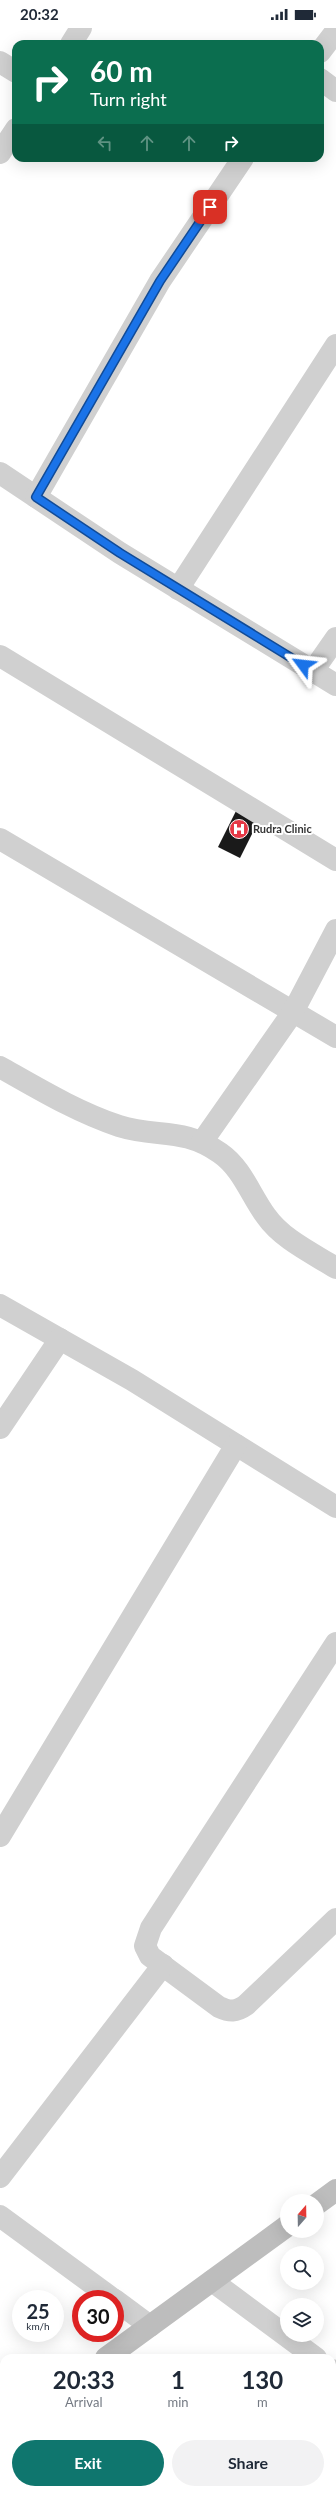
<!DOCTYPE html>
<html lang="en">
<head>
<meta charset="utf-8">
<style>
  :root { --surface:#fff; --page:#f2f2f3; --text:#1f2937; --muted:#747a83; --accent:#0f766e }
  body { margin:0; font-family:Lato,sans-serif; background:var(--page); color:var(--text); height:100vh; display:flex; flex-direction:column; font-size:15px; white-space:nowrap }
  * { box-sizing:border-box; margin:0 }
  p { font-size:13px; color:var(--muted) }
  .icon { flex:none; width:22px; height:22px; fill:none; stroke:currentColor; stroke-width:2; stroke-linecap:round; stroke-linejoin:round }
  .map { position:relative; flex:1; overflow:hidden }
  .drawer { position:absolute; left:0px; top:2326px; width:336px; height:140px; display:flex; flex-direction:column; background:var(--surface); border-radius:12px 12px 0 0; box-shadow:0 4px 16px #0002 }
  .drawer>* { flex:none }
  .guide { position:absolute; left:12px; top:12px; width:312px; height:122px; border-radius:12px; box-shadow:0 4px 16px #0002; background:#0b6e4f; color:#fff; overflow:hidden }
  .needle { width:26px; rotate:20deg }
  .fabs { position:absolute; left:280px; top:2166px; display:grid; gap:8px }
  .fabs a { display:grid; place-items:center; width:44px; height:44px; border-radius:50%; background:var(--surface); box-shadow:0 4px 16px #0002; font-size:20px }
  .speed { position:absolute; left:12px; top:2262px; display:flex; gap:8px; font-size:20px; font-weight:700; text-align:center }
  .speed>* { display:grid; place-content:center; width:52px; height:52px; border-radius:50%; background:var(--surface); box-shadow:0 4px 16px #0002; line-height:1 }
  .speed small { font-size:10px; font-weight:400 }
  .speed .limit { border:6px solid #d22; background:#fff; color:#111 }
  .pin { position:absolute; display:grid; place-items:center; width:34px; height:34px; color:#fff; margin:-17px; border-radius:8px; box-shadow:0 2px 6px #0006 }
  .me { position:absolute; width:44px; margin:-22px; rotate:300deg; stroke-linejoin:round; filter:drop-shadow(0 0 3px #0008) }
  .turn { display:flex; align-items:center; gap:14px; height:84px; padding:0 12px; font-size:18px }
  .turn .icon { width:52px; height:52px; stroke-width:2.5 }
  .turn b { display:block; font-size:28px; line-height:34px }
  .lanes { display:flex; align-items:center; height:38px; padding:0 12px; background:#0003; justify-content:center; gap:20px; direction:ltr }
  .lanes .off { opacity:.35 }
  .eta { display:flex; justify-content:space-evenly; align-items:center; height:68px; text-align:center }
  .eta b { font-size:24px; font-weight:700; line-height:28px }
  .primary-button { display:flex; gap:8px; margin-top:auto; padding:8px 12px }
  .primary-button a { flex:1; height:46px; border-radius:24px; background:var(--accent); color:#fff; font-size:16px; font-weight:700; line-height:46px; text-align:center }
  .primary-button a+a { background:var(--page); color:var(--text) }
  .status { display:flex; justify-content:space-between; align-items:center; height:28px; padding:0 20px; background:var(--surface); direction:ltr }
  .status svg { height:11px; fill:currentColor }
  .map>svg:first-child { display:block }
  .building { fill:#1a1a1a }
  .lines { fill:none; stroke-linecap:round; stroke-linejoin:round }
  .street { stroke:#d0d0d0; stroke-width:22 }
  .secondary { stroke:#bdbdbd; stroke-width:22 }
  .route-casing { stroke:#114b97; stroke-width:10 }
  .route { stroke:#1a73e8; stroke-width:7 }
  .labels { text-anchor:middle; stroke-width:4; stroke-linejoin:round; paint-order:stroke }
  .poi-label { font-size:11px; font-weight:bold; fill:#333; stroke:#fff; text-anchor:start }
</style>
</head>
<body>
<div class="status"><b>20:32</b><svg viewBox="0 0 49 12"><path d="M0 12V9h3v3zM5 12V6h3v6zM10 12V3h3v9zM15 12V0h3v12zM26 1h20v11H26zM47 4h2v5h-2z"/></svg></div>
<div class="map">
<svg width="336" height="2466" viewBox="0 0 336 2466">
  <rect width="100%" height="100%" fill="#fff"/>
  <path class="building" d="M237,781L259,792L240,830L218,819Z"/>
  <g class="lines">
    <g class="street">
      <path d="M71,16L81,0"/>
      <path d="M320,24L336,3"/>
      <path d="M0,34L16,44"/>
      <path d="M320,51L336,63"/>
      <path d="M0,125L16,101"/>
      <path d="M0,445L120,525L336,657"/>
      <path d="M36,469L160,253L243,130"/>
      <path d="M178,561L336,317"/>
      <path d="M0,628L336,832"/>
      <path d="M313,643L336,610"/>
      <path d="M0,811L336,1009"/>
      <path d="M0,1039C39,1061 77,1084 119,1098C157,1110 183,1099 220,1125C242,1140 251,1168 266,1188C282,1211 312,1225 336,1240"/>
      <path d="M202,1114L293,984L336,902"/>
      <path d="M0,1277L132,1352L336,1479"/>
      <path d="M0,1400L60,1311"/>
      <path d="M336,1615L151,1900L145,1918L150,1928L219,1979C230,1984 236,1984 246,1977L336,1891"/>
      <path d="M0,1808L236,1417"/>
      <path d="M0,2149L163,1937"/>
      <path d="M0,2188L113,2271"/>
      <path d="M212,2253L316,2330"/>
      <path d="M115,2272L150,2298"/>
      <path d="M332,2342L336,2345"/>
    </g>
    <g class="secondary">
      <path d="M317,2176L336,2162"/>
      <path d="M106,2330L287,2198"/>
      <path d="M0,2393L4,2391"/>
    </g>
  </g>
  <g class="lines">
    <defs>
      <path id="route" d="M210,179L160,253L36,469L120,525L303,637"/>
    </defs>
    <use href="#route" class="route-casing"/>
    <use href="#route" class="route"/>
  </g>
  <defs>
    <symbol id="hospital-disc" viewBox="-11 -11 22 22"><circle r="9.5" fill="#e63946" stroke="#fff"/><path d="M-5-5h3v3.5h4V-5h3V5h-3V1.5h-4V5h-3Z" fill="#fff"/></symbol>
  </defs>
  <g fill-rule="evenodd">
    <use href="#hospital-disc" x="228" y="790" width="22" height="22"/>
  </g>
  <g class="labels">
    <g class="poi-label">
      <text x="253" y="805">Rudra Clinic</text>
    </g>
  </g>
</svg>
<div class="fabs">
<a><svg class="needle" viewBox="-14 -14 28 28"><path d="M0-13l5 13h-10z" fill="#e53935"/><path d="M0 13l5-13h-10z" fill="#747a83"/></svg></a>
<a><svg class="icon" aria-label="search" viewBox="0 0 24 24"><circle cx="10" cy="10" r="6"/><path d="M15 15l6 6"/></svg></a>
<a><svg class="icon" aria-label="layers" viewBox="0 0 24 24"><path d="M12 4l9 5-9 5-9-5zM3 14l9 5 9-5"/></svg></a>
</div>
<div class="speed"><div>25<small>km/h</small></div><div class="limit">30</div></div>
<div class="pin" style="left:210px;top:179px;background:#d93025"><svg class="icon" aria-label="arrive" viewBox="0 0 24 24"><path d="M6 21V4h12l-3 4 3 4H6"/></svg></div>
<svg class="me" style="left:303px;top:637px" viewBox="-20 -20 40 40"><path d="M0-17L14 15 0 8-14 15z" fill="#1a73e8" stroke="#fff" stroke-width="4"/></svg>
<div class="guide">
<div class="turn"><svg class="icon" aria-label="right" viewBox="0 0 24 24"><path d="M7 20v-9h11M14 6l5 5-5 5"/></svg><div><b>60 m</b>Turn right</div></div>
<div class="lanes"><svg class="icon off" aria-label="left" viewBox="0 0 24 24"><path d="M17 20v-9H6M10 6l-5 5 5 5"/></svg><svg class="icon off" aria-label="ahead" viewBox="0 0 24 24"><path d="M12 20V5M6 11l6-6 6 6"/></svg><svg class="icon off" aria-label="ahead" viewBox="0 0 24 24"><path d="M12 20V5M6 11l6-6 6 6"/></svg><svg class="icon" aria-label="right" viewBox="0 0 24 24"><path d="M7 20v-9h11M14 6l5 5-5 5"/></svg></div>
</div>
<section class="drawer">
<div class="eta">
<div><b>20:33</b><p>Arrival</p></div>
<div><b>1</b><p>min</p></div>
<div><b>130</b><p>m</p></div>
</div>
<div class="primary-button"><a>Exit</a><a>Share</a></div>
</section>
</div>
</body>
</html>
